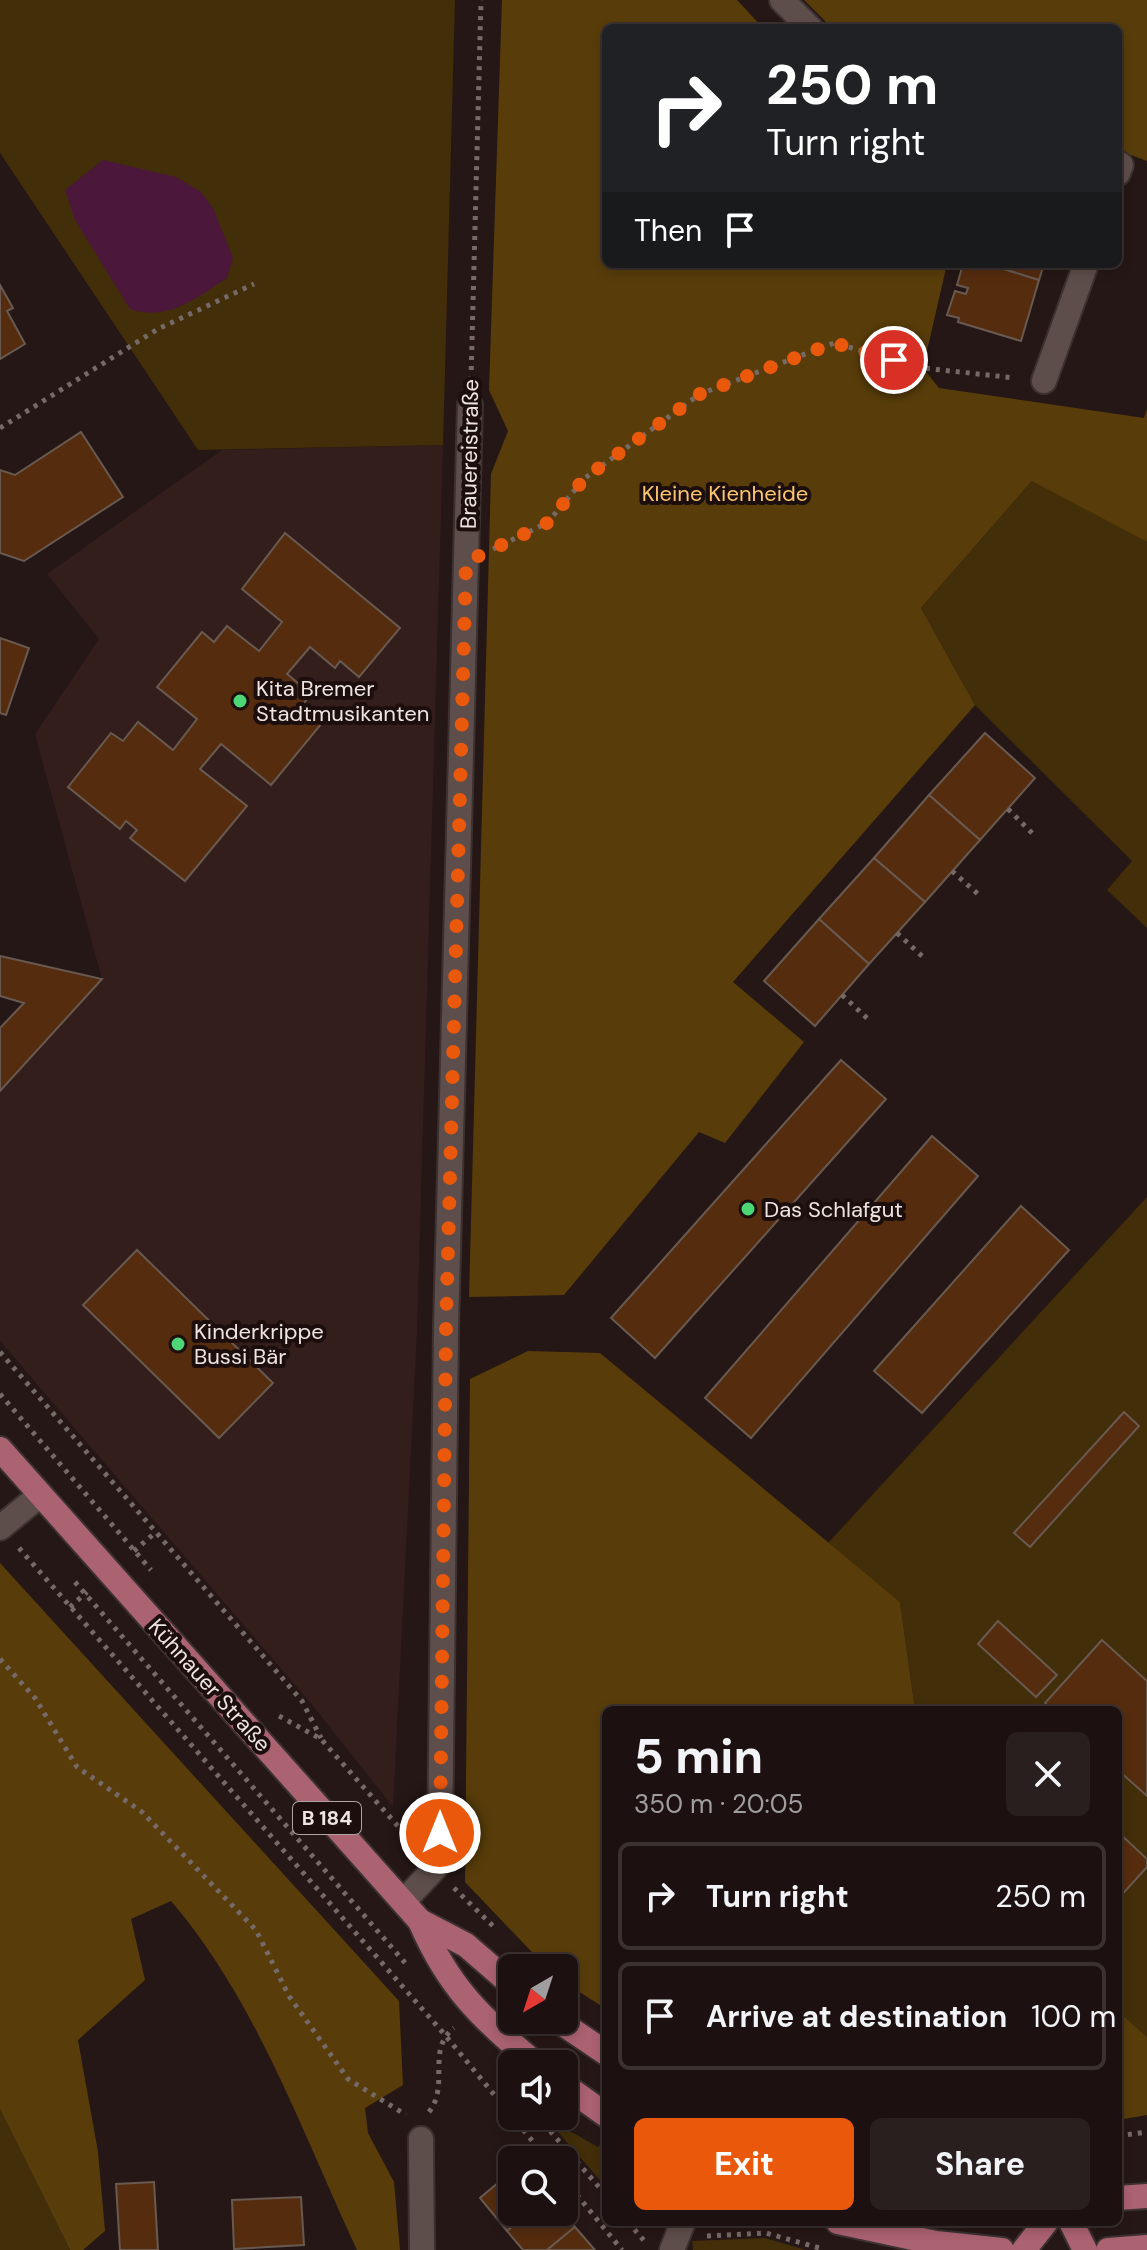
<!DOCTYPE html>
<html lang="en">
<head>
<meta charset="utf-8">
<style>
  :root { --surface:#1c1110; --page:#291f1e; --text:#f1f3f6; --muted:#a09d9f; --line:#3a3130; --accent:#ea580c }
  body { margin:0; font-family:"DM Sans",sans-serif; background:var(--page); color:var(--text); height:100vh; display:flex; flex-direction:column; font-size:30px; white-space:nowrap }
  * { box-sizing:border-box; margin:0 }
  p { font-size:26px; color:var(--muted) }
  .icon { flex:none; width:44px; height:44px; fill:none; stroke:currentColor; stroke-width:2; stroke-linecap:round; stroke-linejoin:round }
  .map { position:relative; flex:1; overflow:hidden }
  .drawer { position:absolute; left:602px; top:1706px; width:520px; height:520px; display:flex; flex-direction:column; background:var(--surface); border-radius:12px; box-shadow:0 4px 12px #0003,0 0 0 2px var(--line) }
  .drawer>* { flex:none }
  .top-card { position:absolute; left:602px; top:24px; width:520px; height:244px; border-radius:12px; box-shadow:0 4px 12px #0003,0 0 0 2px var(--line); background:#202124; color:#fff; overflow:hidden }
  .needle { width:52px; rotate:219deg }
  .fabs { position:absolute; left:498px; top:1954px; display:grid; gap:16px }
  .fabs a { display:grid; place-items:center; width:80px; height:80px; border-radius:12px; background:var(--surface); box-shadow:0 4px 12px #0003,0 0 0 2px var(--line); font-size:40px }
  .pin { position:absolute; display:grid; place-items:center; width:68px; height:68px; color:#fff; margin:-34px; border:4px solid #fff; border-radius:50%; box-shadow:0 2px 8px #0007 }
  .me { position:absolute; width:88px; margin:-44px; rotate:0deg; stroke-linejoin:round; filter:drop-shadow(0 0 6px #0008) }
  .turn { display:flex; align-items:center; gap:28px; height:168px; padding:0 32px; font-size:36px }
  .turn .icon { width:104px; height:104px; stroke-width:2.5 }
  .turn b { display:block; font-size:56px; line-height:68px }
  .then { display:flex; align-items:center; height:76px; padding:0 32px; background:#0003; gap:16px; font-size:30px }
  .round { display:grid; place-items:center; flex:none; width:84px; height:84px; border-radius:12px; background:var(--page) }
  .overview { display:flex; align-items:center; justify-content:space-between; height:136px; padding:0 32px }
  h1 { font-size:48px; font-weight:700; line-height:60px }
  .button { display:flex; gap:16px; margin-top:auto; padding:16px 32px }
  .button a { flex:1; height:92px; border-radius:12px; background:var(--accent); color:#fff; font-size:32px; font-weight:700; line-height:92px; text-align:center }
  .button a+a { background:var(--page); color:var(--text) }
  ul { padding:0; list-style:none }
  li { display:flex; align-items:center; gap:24px; height:108px; margin:0 16px 12px; padding:0 16px; border:4px solid var(--line); border-radius:12px }
  li div { flex:1 }
  li b { display:block; font-size:30px }
  li em { font-style:normal }
  .map>svg:first-child { display:block }
  .built { fill:#331e1b }
  .green { fill:#422e08 }
  .forest { fill:#583d0a }
  .water { fill:#4b173b }
  .building { fill:#552c0e; stroke:#685a51; stroke-width:2 }
  .lines { fill:none; stroke-linecap:round; stroke-linejoin:round }
  .minor-casing { stroke:#3a3130; stroke-width:28 }
  .major-casing { stroke:#3a3130; stroke-width:28 }
  .path { stroke:#766a68; stroke-width:5; stroke-dasharray:4 6; stroke-linecap:butt }
  .minor { stroke:#5e4e4b; stroke-width:24 }
  .major { stroke:#ab6271; stroke-width:24 }
  .route { stroke:#ea580c; stroke-width:14; stroke-dasharray:0 25.2 }
  .poi-dot { fill:#4dd676; stroke:#1b0e0c; stroke-width:3 }
  .labels { text-anchor:middle; stroke-width:8; stroke-linejoin:round; paint-order:stroke }
  .shield { fill:#1b0e0c; stroke:#afa4a2; stroke-width:2 }
  .shield-label { font-size:20px; font-weight:bold; fill:#eee4e2 }
  .street-label { font-size:22px; fill:#eee4e2; stroke:#1b0e0c }
  .park-label { font-size:22px; fill:#fdc66f; stroke:#1b0e0c }
  .poi-label { font-size:22px; fill:#eee4e2; stroke:#1b0e0c; text-anchor:start }
</style>
</head>
<body>
<div class="map">
<svg width="1147" height="2250" viewBox="0 0 1147 2250">
  <rect width="100%" height="100%" fill="#251715"/>
  <path class="built" d="M443,445L417,1331L393,1807L314,1707L0,1341V1089L102,979L35,734L99,639L47,574L222,450Z"/>
  <g class="green">
    <path d="M0,0H455L443,445L198,450L0,153Z"/>
    <path d="M1033,480L1147,542V928L1107,890L1132,861L975,705L921,608Z"/>
    <path d="M1147,1197V2037L1118,2011V1710H915L900,1602L828,1543Z"/>
    <path d="M0,2109L65,2240L70,2250H0Z"/>
    <path d="M545,2117L598,2147L606,2136V2187Z"/>
    <path d="M765,2238L806,2250H693L692,2241Z"/>
  </g>
  <g class="forest">
    <path d="M502,0H737L763,28H606V264H947L923,368L939,388L1144,418L1147,409V542L1032,481L921,608L975,705L733,982L804,1042L725,1143L699,1132L564,1295L469,1297L491,474L508,431L489,390Z"/>
    <path d="M804,0H1147V161L1118,150V28H832Z"/>
    <path d="M528,1351L600,1353L900,1602L915,1710H606V2009L564,1982V1968H547L465,1882L470,1379Z"/>
    <path d="M0,1563L399,2001L403,2085L365,2108L368,2133L394,2182L400,2250H357C302,2132 256,2000 171,1901L131,1919L145,1980L78,2040L98,2152L105,2231L83,2250H70L0,2109Z"/>
    <path d="M1118,2011L1147,2037V2115L1118,2120Z"/>
  </g>
  <path class="water" d="M103,160L176,177L201,192L213,208L233,258L227,278C196,298 168,322 130,309L75,220L65,190Z"/>
  <g class="building">
    <path d="M963,264H988L1039,280L1021,341L958,322L959,318L947,315L955,291L966,294L968,288L957,285Z"/>
    <path d="M988,264H1044L1039,280Z"/>
    <path d="M0,285L13,308L7,311L25,344L0,359Z"/>
    <path d="M81,432L123,497L24,561L0,553V470L15,475Z"/>
    <path d="M285,533L400,628L359,677L340,661L335,668L310,647L287,674L311,694L301,707L322,723L271,785L221,744L200,769L247,806L185,881L130,838L137,830L126,821L120,829L68,787L111,733L123,741L138,722L173,750L197,719L157,687L202,632L214,642L227,626L259,651L282,622L242,589Z"/>
    <path d="M0,638L29,648L6,715L0,713Z"/>
    <path d="M985,733L1035,778L980,840L929,795Z"/>
    <path d="M929,795L980,840L925,902L874,858Z"/>
    <path d="M874,858L925,902L869,964L819,919Z"/>
    <path d="M819,919L869,964L815,1026L764,981Z"/>
    <path d="M0,956L102,979L0,1091V1028L24,1003L0,996Z"/>
    <path d="M841,1060L886,1099L655,1358L611,1318Z"/>
    <path d="M932,1136L978,1176L751,1438L705,1398Z"/>
    <path d="M1021,1206L1069,1250L922,1413L874,1371Z"/>
    <path d="M137,1250L273,1383L219,1438L83,1305Z"/>
    <path d="M1124,1412L1139,1426L1030,1547L1014,1533Z"/>
    <path d="M998,1621L1057,1675L1036,1697L978,1644Z"/>
    <path d="M1102,1640L1147,1681V1796L1118,1770V1710H1052L1045,1703Z"/>
    <path d="M1118,1832L1147,1859V1867L1118,1899Z"/>
    <path d="M512,2171V2212H530L507,2231L480,2198Z"/>
    <path d="M154,2182L158,2250H120L116,2184Z"/>
    <path d="M301,2197L304,2245L234,2249L232,2200Z"/>
    <path d="M530,2212H563L575,2227L547,2250H523L507,2231Z"/>
    <path d="M575,2227L595,2250H547Z"/>
  </g>
  <g class="lines">
    <defs>
      <g id="minor">
        <path d="M782,0L810,28"/>
        <path d="M1118,163L1121,165L1118,173"/>
        <path d="M1044,381L1086,264"/>
        <path d="M0,1528L40,1495"/>
        <path d="M403,1902L435,1868L440,1841L446,1328L470,405"/>
        <path d="M421,2139L422,2250"/>
        <path d="M672,2250L683,2222"/>
      </g>
      <g id="major">
        <path d="M0,1449L420,1921L466,1945L512,1985"/>
        <path d="M420,1921C448,1987 482,2019 536,2064"/>
        <path d="M557,2020L606,2053"/>
        <path d="M564,2085L606,2115"/>
        <path d="M1118,2198L1147,2196"/>
        <path d="M838,2222L936,2243L1002,2250"/>
        <path d="M1071,2222L1085,2250"/>
        <path d="M1024,2250L1046,2222"/>
        <path d="M1108,2250L1147,2247"/>
      </g>
    </defs>
    <use href="#minor" class="minor-casing"/>
    <use href="#major" class="major-casing"/>
    <g class="path">
      <path d="M471,380L481,0"/>
      <path d="M0,428L158,329L254,284"/>
      <path d="M493,549L547,523L585,478L700,394L834,343L923,368L1015,378"/>
      <path d="M1008,809L1033,834"/>
      <path d="M952,871L979,895"/>
      <path d="M897,933L923,957"/>
      <path d="M842,995L868,1019"/>
      <path d="M0,1352L302,1701L321,1738"/>
      <path d="M0,1394L151,1570"/>
      <path d="M19,1548L445,2035L548,2160"/>
      <path d="M134,1551L156,1532"/>
      <path d="M75,1582L407,1965"/>
      <path d="M70,1607L87,1592"/>
      <path d="M0,1659L35,1698L77,1767L142,1812L256,1930L289,1996L348,2079L406,2115"/>
      <path d="M279,1716L321,1739L412,1842"/>
      <path d="M454,1888L493,1926"/>
      <path d="M429,2112C450,2085 426,2049 454,2028"/>
      <path d="M537,2116L606,2195"/>
      <path d="M1118,2136L1147,2132"/>
      <path d="M564,2179L622,2250"/>
      <path d="M628,2222L646,2243"/>
      <path d="M707,2236L766,2233L823,2249"/>
    </g>
    <use href="#minor" class="minor"/>
    <use href="#major" class="major"/>
  </g>
  <g class="lines">
    <path class="route" d="M440,1833L446,1328L466,562L547,523L585,478L700,394L834,343L894,360"/>
  </g>
  <g class="poi-dot">
    <circle cx="240" cy="701" r="8"/>
    <circle cx="748" cy="1209" r="8"/>
    <circle cx="178" cy="1344" r="8"/>
  </g>
  <g class="labels">
    <rect class="shield" x="293" y="1802" width="68" height="32" rx="6"/>
    <g class="shield-label">
      <text x="327" y="1825">B 184</text>
    </g>
    <g class="street-label">
      <text transform="translate(469 454) rotate(-89)" y="8">Brauereistraße</text>
      <text transform="translate(210 1685) rotate(48)" y="8">Kühnauer Straße</text>
    </g>
    <g class="park-label">
      <text x="725" y="501">Kleine Kienheide</text>
    </g>
    <g class="poi-label">
      <text x="256" y="696">Kita Bremer<tspan x="256" dy="25">Stadtmusikanten</tspan></text>
      <text x="764" y="1217">Das Schlafgut</text>
      <text x="194" y="1339">Kinderkrippe<tspan x="194" dy="25">Bussi Bär</tspan></text>
    </g>
  </g>
</svg>
<div class="fabs">
<a><svg class="needle" viewBox="-14 -14 28 28"><path d="M0-13l5 13h-10z" fill="#e53935"/><path d="M0 13l5-13h-10z" fill="#a09d9f"/></svg></a>
<a><svg class="icon" aria-label="sound" viewBox="0 0 24 24"><path d="M4 9h4l5-4v14l-5-4H4zM17 9q2 3 0 6"/></svg></a>
<a><svg class="icon" aria-label="search" viewBox="0 0 24 24"><circle cx="10" cy="10" r="6"/><path d="M15 15l6 6"/></svg></a>
</div>
<div class="pin" style="left:894px;top:360px;background:#d93025"><svg class="icon" aria-label="arrive" viewBox="0 0 24 24"><path d="M6 21V4h12l-3 4 3 4H6"/></svg></div>
<svg class="me" style="left:440px;top:1833px" viewBox="-20 -20 40 40"><circle r="17" fill="#ea580c" stroke="#fff" stroke-width="3"/><path d="M0-11L8 9 0 5-8 9z" fill="#fff"/></svg>
<div class="top-card">
<div class="turn"><svg class="icon" aria-label="right" viewBox="0 0 24 24"><path d="M7 20v-9h11M14 6l5 5-5 5"/></svg><div><b>250 m</b>Turn right</div></div>
<div class="then">Then<svg class="icon" aria-label="arrive" viewBox="0 0 24 24"><path d="M6 21V4h12l-3 4 3 4H6"/></svg></div>
</div>
<section class="drawer">
<div class="overview"><div><h1>5 min</h1><p>350 m · 20:05</p></div><a class="round"><svg class="icon" aria-label="close" viewBox="0 0 24 24"><path d="M6 6l12 12M18 6L6 18"/></svg></a></div>
<ul>
<li><svg class="icon" aria-label="right" viewBox="0 0 24 24"><path d="M7 20v-9h11M14 6l5 5-5 5"/></svg><div><b>Turn right</b></div><em>250 m</em></li>
<li><svg class="icon" aria-label="arrive" viewBox="0 0 24 24"><path d="M6 21V4h12l-3 4 3 4H6"/></svg><div><b>Arrive at destination</b></div><em>100 m</em></li>
</ul>
<div class="button"><a>Exit</a><a>Share</a></div>
</section>
</div>
</body>
</html>
